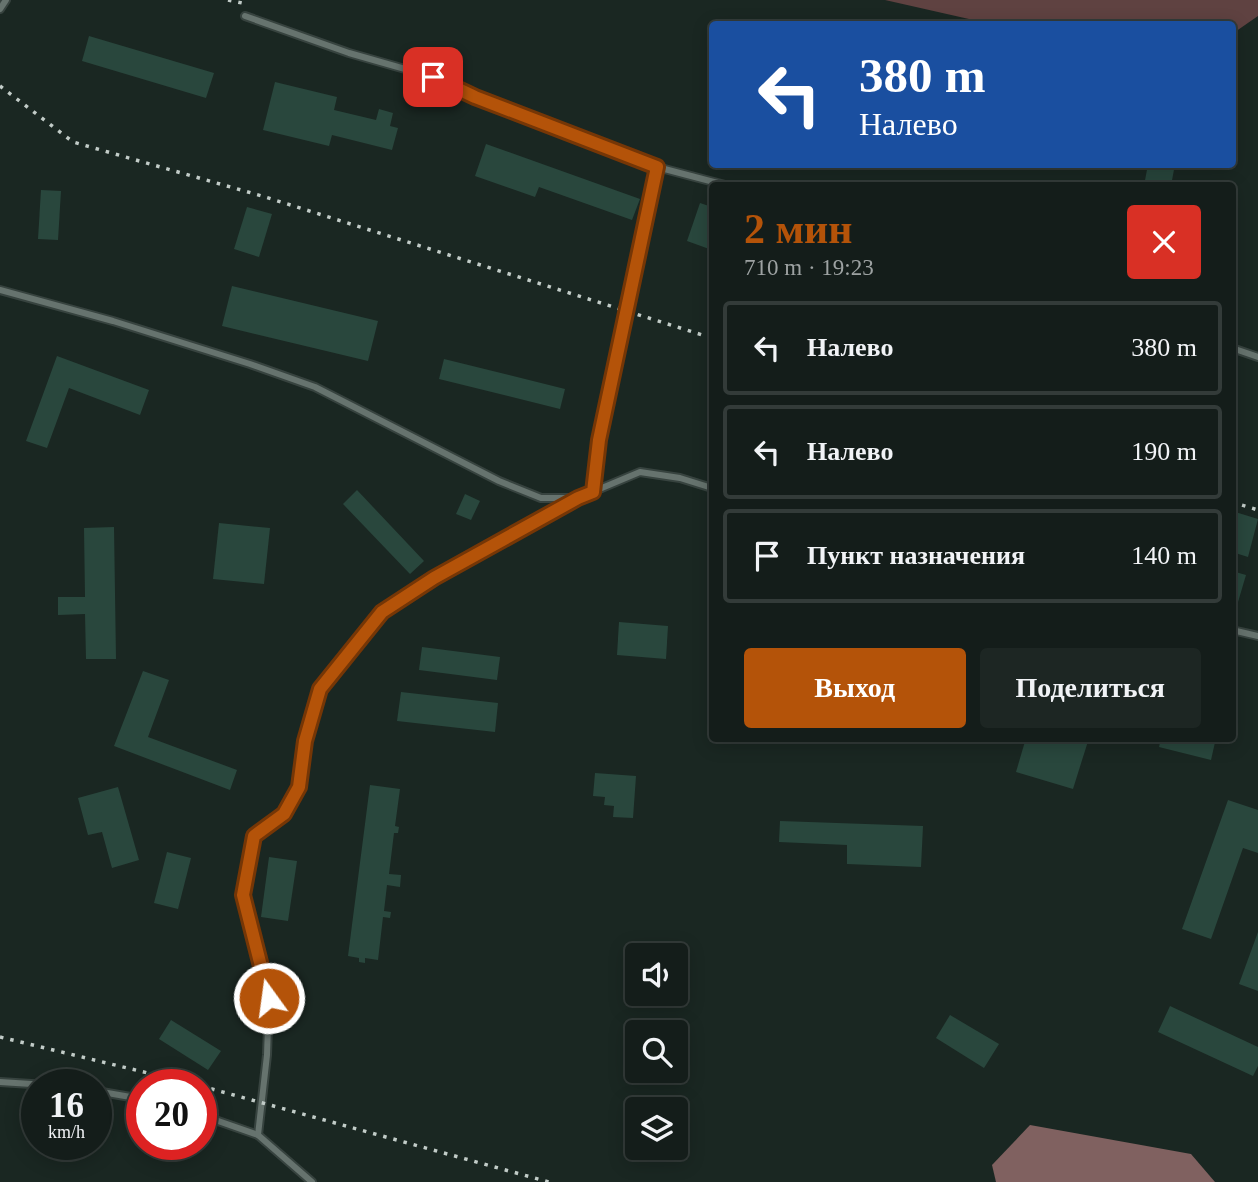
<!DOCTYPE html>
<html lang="ru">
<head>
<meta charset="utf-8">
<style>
  :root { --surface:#141d1a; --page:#1d2623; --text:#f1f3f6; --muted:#9da2a2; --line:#333b39; --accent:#b45309 }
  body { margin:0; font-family:Georgia,serif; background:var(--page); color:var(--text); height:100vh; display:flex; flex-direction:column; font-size:26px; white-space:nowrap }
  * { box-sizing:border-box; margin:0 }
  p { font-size:23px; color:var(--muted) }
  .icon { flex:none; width:38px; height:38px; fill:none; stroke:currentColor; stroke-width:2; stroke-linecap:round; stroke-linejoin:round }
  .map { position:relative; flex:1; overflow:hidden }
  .side { position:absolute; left:709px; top:182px; width:527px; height:560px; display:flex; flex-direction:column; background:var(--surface); border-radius:7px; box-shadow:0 4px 18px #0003,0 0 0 2px var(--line) }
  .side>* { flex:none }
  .top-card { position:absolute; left:709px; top:21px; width:527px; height:147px; border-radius:7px; box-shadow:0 4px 18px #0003,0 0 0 2px var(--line); background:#1a4fa0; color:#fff; overflow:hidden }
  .tools { position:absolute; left:625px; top:943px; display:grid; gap:14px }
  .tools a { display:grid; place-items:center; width:63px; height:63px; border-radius:7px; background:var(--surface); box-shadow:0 4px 18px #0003,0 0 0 2px var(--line); font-size:35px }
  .speed { position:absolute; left:21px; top:1069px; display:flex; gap:14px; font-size:35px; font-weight:700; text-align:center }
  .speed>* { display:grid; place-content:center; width:91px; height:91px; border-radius:50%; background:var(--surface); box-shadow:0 4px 18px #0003,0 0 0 2px var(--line); line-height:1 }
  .speed small { font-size:18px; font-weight:400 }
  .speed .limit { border:10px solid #d22; background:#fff; color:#111 }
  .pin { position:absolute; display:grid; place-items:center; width:60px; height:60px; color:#fff; margin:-30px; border-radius:14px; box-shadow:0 4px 10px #0006 }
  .me { position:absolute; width:77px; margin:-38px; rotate:346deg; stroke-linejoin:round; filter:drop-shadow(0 0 5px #0008) }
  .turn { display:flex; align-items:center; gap:24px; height:147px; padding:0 35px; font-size:32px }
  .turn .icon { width:91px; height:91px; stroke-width:2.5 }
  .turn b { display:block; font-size:49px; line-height:60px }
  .round { display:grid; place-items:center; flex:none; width:74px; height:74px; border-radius:7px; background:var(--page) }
  .overview { display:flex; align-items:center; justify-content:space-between; height:119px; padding:0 35px }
  h1 { font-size:42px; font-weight:700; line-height:52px; color:var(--accent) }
  .button { display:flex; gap:14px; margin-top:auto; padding:14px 35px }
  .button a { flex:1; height:80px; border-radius:7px; background:var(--accent); color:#fff; font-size:28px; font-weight:700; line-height:80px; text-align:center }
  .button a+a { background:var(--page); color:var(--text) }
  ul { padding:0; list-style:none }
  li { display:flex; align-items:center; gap:21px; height:94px; margin:0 14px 10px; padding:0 21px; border:4px solid var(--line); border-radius:7px }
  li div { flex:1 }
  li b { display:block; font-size:26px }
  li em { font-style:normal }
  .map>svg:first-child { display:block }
  .forest { fill:#5f4241 }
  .water { fill:#806160 }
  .building { fill:#29473d }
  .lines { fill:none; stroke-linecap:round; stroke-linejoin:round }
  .lane-casing { stroke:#37433f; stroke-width:10 }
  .lane { stroke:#66736e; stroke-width:6 }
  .rail { stroke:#c2ccc8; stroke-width:3.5; stroke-dasharray:3.5 7; stroke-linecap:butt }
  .route-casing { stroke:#753606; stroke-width:18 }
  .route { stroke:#b45309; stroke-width:12 }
</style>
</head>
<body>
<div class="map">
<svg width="1258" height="1182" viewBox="0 0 1258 1182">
  <rect width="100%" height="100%" fill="#1a2722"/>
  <path class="forest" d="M885,0H1258V16L1232,34V24H991Z"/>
  <path class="water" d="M1030,1125L1191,1154L1215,1182H996L992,1165Z"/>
  <g class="building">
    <path d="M89,36L214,73L206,98L82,61Z"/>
    <path d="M275,82L337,97L334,110L376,120L379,109L393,113L390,126L398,128L392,150L332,135L329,146L263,130Z"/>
    <path d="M486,144L640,199L632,220L539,187L535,197L475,176Z"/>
    <path d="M1148,164H1175L1171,186H1144Z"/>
    <path d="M41,190L61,191L58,240L38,239Z"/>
    <path d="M700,203L712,207L709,222L712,223V250L687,241Z"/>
    <path d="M247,207L272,214L259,257L234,249Z"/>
    <path d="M232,286L378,321L368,361L222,326Z"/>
    <path d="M57,356L149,390L140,415L69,388L47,448L26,441Z"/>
    <path d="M444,359L565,389L560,409L439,379Z"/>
    <path d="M357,490L424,561L410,574L343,504Z"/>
    <path d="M465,494L480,501L471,520L456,514Z"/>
    <path d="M1232,511L1258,519L1248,557L1232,552Z"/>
    <path d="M219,523L270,528L264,584L213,579Z"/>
    <path d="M114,527L116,659H86L85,614L58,615V597H85L84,528Z"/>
    <path d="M1232,571L1246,575L1233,619H1232Z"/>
    <path d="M619,622L668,626L666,659L617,655Z"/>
    <path d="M422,647L500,657L497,680L419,670Z"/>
    <path d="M143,671L169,680L148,737L237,770L230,790L114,746Z"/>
    <path d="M401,692L498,703L495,732L397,721Z"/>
    <path d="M1026,738H1089L1073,789L1016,772Z"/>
    <path d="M1161,738H1216L1211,760L1159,747Z"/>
    <path d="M595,773L636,776L633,818L613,817L614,806L604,805L605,797L593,796Z"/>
    <path d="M370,785L400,789L395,826L399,827L398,833H394L389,874L401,875L400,887L387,885L384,911L391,912L390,918L383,917L378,960L365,958V963L359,962V958L348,956Z"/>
    <path d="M118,787L139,860L112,868L102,832L88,835L78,798Z"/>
    <path d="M1228,800L1258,810V853L1243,848L1211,939L1182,929Z"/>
    <path d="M780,821L923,826L921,867L847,864V845L779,842Z"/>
    <path d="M167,852L191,858L178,909L154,903Z"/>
    <path d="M269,857L297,861L288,921L261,917Z"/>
    <path d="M1258,932V991L1239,984Z"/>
    <path d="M1170,1006L1258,1047V1066L1253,1076L1158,1032Z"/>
    <path d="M950,1015L999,1044L984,1068L936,1038Z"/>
    <path d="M171,1020L221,1051L208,1070L159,1039Z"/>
  </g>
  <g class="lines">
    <defs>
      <g id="lane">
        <path d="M0,9L6,0"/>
        <path d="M245,16L349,53L433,77L475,97L657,167L729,186"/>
        <path d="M0,290L113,321L250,364L315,387L499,481L541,498H576"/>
        <path d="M1232,348L1258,357"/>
        <path d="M593,492L599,440L657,167"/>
        <path d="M1232,630L1258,636"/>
        <path d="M0,1082L47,1085"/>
        <path d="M96,1091L142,1099"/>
        <path d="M201,1115L258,1135"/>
        <path d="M312,1182L258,1135L267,1055L269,997L243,895L254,836L284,814L299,787L305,741L320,689L381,613L434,578L578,498L640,472L680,478L712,488"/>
      </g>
    </defs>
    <use href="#lane" class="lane-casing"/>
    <use href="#lane" class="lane"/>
    <g class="rail">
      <path d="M228,0L247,4"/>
      <path d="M0,86L73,142L262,196L712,338"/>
      <path d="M1232,502L1258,510"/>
      <path d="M0,1037L197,1085"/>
      <path d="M201,1086L549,1182"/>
    </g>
  </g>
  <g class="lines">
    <defs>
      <path id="route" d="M269,998L243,895L254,836L284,814L299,787L305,741L320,689L382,612L434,578L578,498L593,492L599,440L657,167L475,97L433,77"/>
    </defs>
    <use href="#route" class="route-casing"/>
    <use href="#route" class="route"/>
  </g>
</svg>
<div class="tools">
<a><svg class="icon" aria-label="sound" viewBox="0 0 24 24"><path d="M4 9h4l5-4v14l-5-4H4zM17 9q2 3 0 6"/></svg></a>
<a><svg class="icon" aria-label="search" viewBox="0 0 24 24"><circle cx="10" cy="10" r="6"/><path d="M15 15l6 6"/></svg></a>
<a><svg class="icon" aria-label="layers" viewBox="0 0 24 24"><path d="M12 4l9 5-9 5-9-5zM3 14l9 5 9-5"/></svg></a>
</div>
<div class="speed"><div>16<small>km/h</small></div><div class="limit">20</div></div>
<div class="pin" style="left:433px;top:77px;background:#d93025"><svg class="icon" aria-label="arrive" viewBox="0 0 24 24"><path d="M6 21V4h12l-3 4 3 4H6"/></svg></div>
<svg class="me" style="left:269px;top:998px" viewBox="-20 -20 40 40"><circle r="17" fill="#b45309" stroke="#fff" stroke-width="3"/><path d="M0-11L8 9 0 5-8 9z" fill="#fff"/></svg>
<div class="top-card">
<div class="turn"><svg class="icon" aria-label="left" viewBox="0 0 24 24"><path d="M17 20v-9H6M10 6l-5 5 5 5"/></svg><div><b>380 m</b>Налево</div></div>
</div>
<section class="side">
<div class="overview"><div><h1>2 мин</h1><p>710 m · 19:23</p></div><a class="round" style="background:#d93025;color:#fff"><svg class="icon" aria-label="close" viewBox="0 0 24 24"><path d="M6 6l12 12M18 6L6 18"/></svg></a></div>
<ul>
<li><svg class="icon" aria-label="left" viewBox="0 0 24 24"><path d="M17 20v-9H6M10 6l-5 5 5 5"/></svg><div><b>Налево</b></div><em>380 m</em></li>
<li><svg class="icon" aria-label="left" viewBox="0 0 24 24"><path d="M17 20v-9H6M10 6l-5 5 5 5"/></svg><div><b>Налево</b></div><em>190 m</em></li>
<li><svg class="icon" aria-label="arrive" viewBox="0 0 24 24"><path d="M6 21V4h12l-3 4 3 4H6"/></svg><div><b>Пункт назначения</b></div><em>140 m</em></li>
</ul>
<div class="button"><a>Выход</a><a>Поделиться</a></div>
</section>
</div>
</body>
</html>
